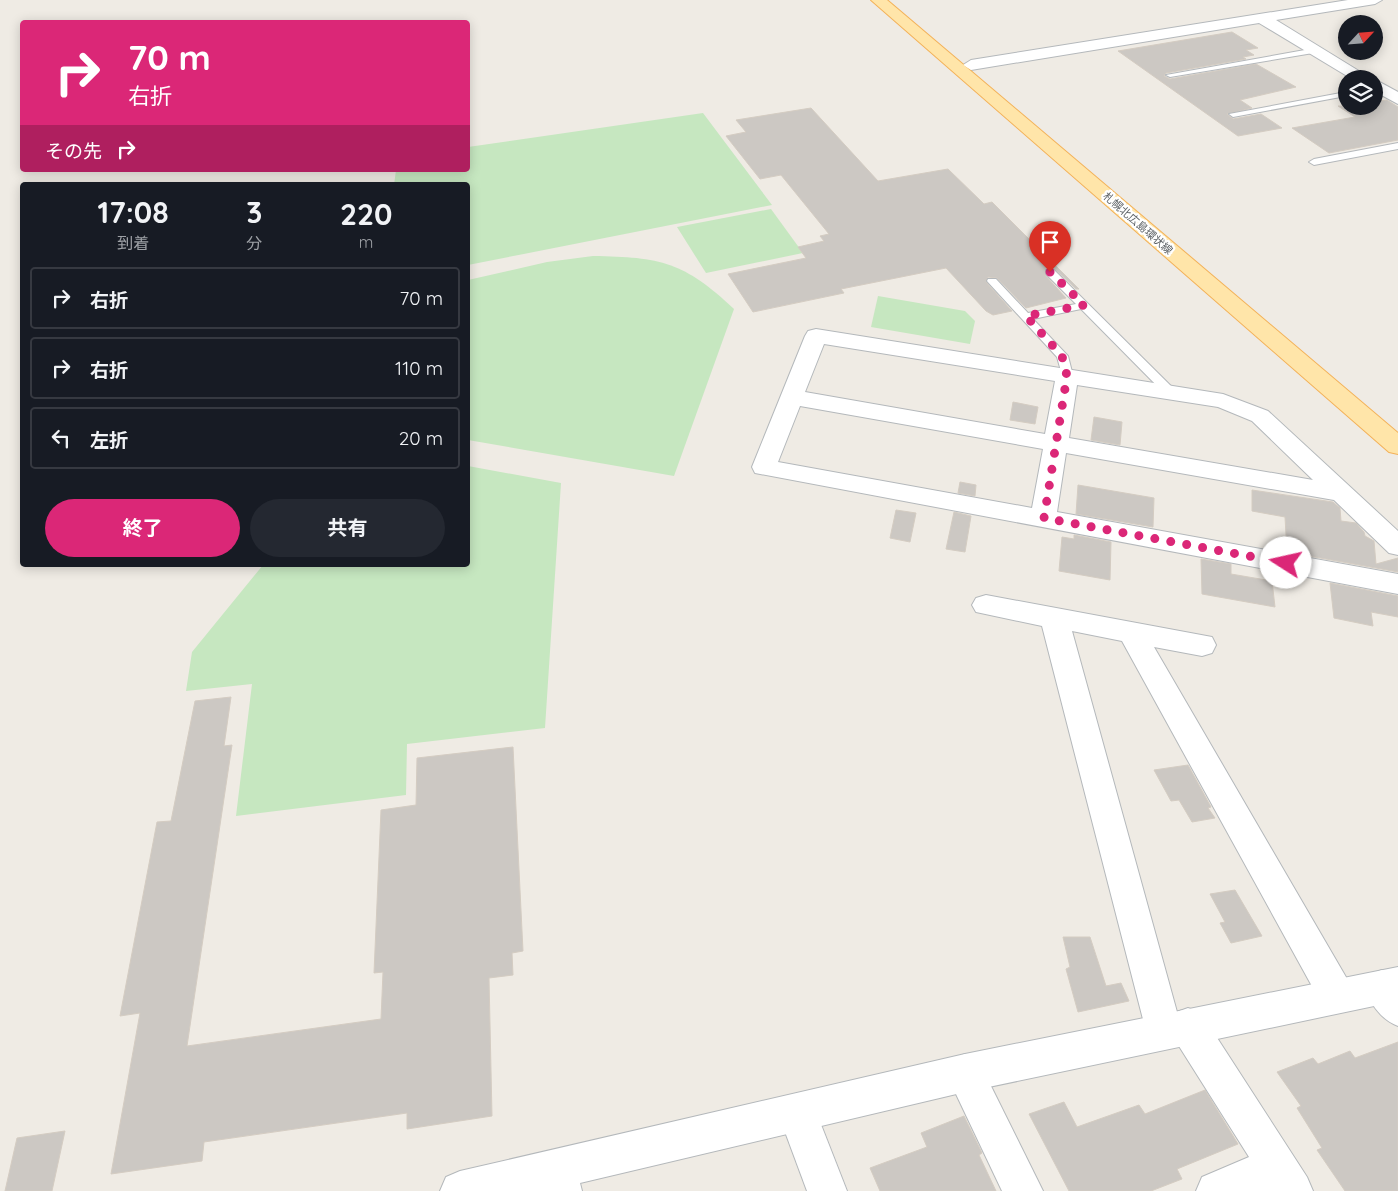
<!DOCTYPE html>
<html lang="ja">
<head>
<meta charset="utf-8">
<style>
  :root { --surface:#171b24; --page:#242831; --text:#f1f3f6; --muted:#9ea1a6; --line:#363941; --accent:#db2777 }
  body { margin:0; font-family:Quicksand,"Noto Sans JP",sans-serif; background:var(--page); color:var(--text); height:100vh; display:flex; flex-direction:column; font-size:19px; white-space:nowrap }
  * { box-sizing:border-box; margin:0 }
  p { font-size:16px; color:var(--muted) }
  .icon { flex:none; width:28px; height:28px; fill:none; stroke:currentColor; stroke-width:2; stroke-linecap:round; stroke-linejoin:round }
  .map { position:relative; flex:1; overflow:hidden }
  .details { position:absolute; left:20px; top:182px; width:450px; height:385px; display:flex; flex-direction:column; background:var(--surface); border-radius:5px; box-shadow:0 2px 12px #0003 }
  .details>* { flex:none }
  .hud { position:absolute; left:20px; top:20px; width:450px; height:152px; border-radius:5px; box-shadow:0 2px 12px #0003; background:#db2777; color:#fff; overflow:hidden }
  .needle { width:32px; rotate:64deg }
  .tools { position:absolute; left:1338px; top:15px; display:grid; gap:10px }
  .tools a { display:grid; place-items:center; width:45px; height:45px; border-radius:50%; background:var(--surface); box-shadow:0 2px 12px #0003; font-size:25px }
  .pin { position:absolute; display:grid; place-items:center; width:42px; height:42px; color:#fff; margin:-51px -21px; border-radius:50% 50% 50% 0; rotate:-45deg; box-shadow:0 0 5px #0007 }
  .pin .icon { rotate:45deg }
  .me { position:absolute; width:55px; margin:-28px; rotate:280deg; stroke-linejoin:round; filter:drop-shadow(0 0 4px #0008) }
  .turn { display:flex; align-items:center; gap:18px; height:105px; padding:0 25px; font-size:22px }
  .turn .icon { width:65px; height:65px; stroke-width:2.5 }
  .turn b { display:block; font-size:35px; line-height:42px }
  .then { display:flex; align-items:center; height:48px; padding:0 25px; background:#0003; gap:10px; font-size:19px }
  .eta { display:flex; justify-content:space-evenly; align-items:center; height:85px; text-align:center }
  .eta b { font-size:30px; font-weight:700; line-height:35px }
  .primary-button { display:flex; gap:10px; margin-top:auto; padding:10px 25px }
  .primary-button a { flex:1; height:58px; border-radius:30px; background:var(--accent); color:#fff; font-size:20px; font-weight:700; line-height:58px; text-align:center }
  .primary-button a+a { background:var(--page); color:var(--text) }
  ul { padding:0; list-style:none }
  li { display:flex; align-items:center; gap:15px; height:62px; margin:0 10px 8px; padding:0 15px; border:2px solid var(--line); border-radius:5px }
  li div { flex:1 }
  li b { display:block; font-size:19px }
  li em { font-style:normal }
  .map>svg:first-child { display:block }
  .green { fill:#c6e7c0 }
  .building { fill:#ccc8c3; stroke:#d4ccc2 }
  .lines { fill:none; stroke-linecap:round; stroke-linejoin:round }
  .service-casing { stroke:#b4b8bb; stroke-width:2 }
  .minor-casing { stroke:#b4b8bb; stroke-width:2 }
  .tertiary-casing { stroke:#b4b8bb; stroke-width:2 }
  .primary-casing { stroke:#f3b158; stroke-width:2 }
  .service { fill:#fff; fill-rule:evenodd }
  .minor { fill:#fff; fill-rule:evenodd }
  .tertiary { fill:#fff; fill-rule:evenodd }
  .primary { fill:#ffe5a9; fill-rule:evenodd }
  .route { stroke:#db2777; stroke-width:9; stroke-dasharray:0 16.2 }
  .labels { text-anchor:middle; stroke-width:4.5; stroke-linejoin:round; paint-order:stroke }
  .far-street-label { font-size:11px; fill:#5c6165; stroke:#fff }
</style>
</head>
<body>
<div class="map">
<svg width="1398" height="1191" viewBox="0 0 1398 1191">
  <rect width="100%" height="100%" fill="#efebe4"/>
  <g class="green">
    <path d="M703,113L772,205L468,265V185H394L396,170H468V147Z"/>
    <path d="M771,209L803,253L706,273L677,227Z"/>
    <path d="M593,256C661,257 684,262 734,309L674,476L468,440V280L547,262Z"/>
    <path d="M878,296L965,311L975,321L970,344L871,327Z"/>
    <path d="M468,466L561,483L545,728L407,744L406,795L236,816L252,684L186,691L192,652L263,565H468Z"/>
  </g>
  <g class="building">
    <path d="M1232,32L1258,48L1246,50L1254,55L1243,57L1246,59L1166,73L1164,76L1170,79L1256,64L1296,87L1240,100L1252,108L1227,114L1233,119L1261,114L1282,128L1238,136L1118,51Z"/>
    <path d="M1387,100L1398,107V140L1329,153L1292,128L1355,117L1338,106H1374V102Z"/>
    <path d="M811,108L878,181L948,169L984,204L992,202L1079,289H1076L1055,269L1046,268L1045,275L1066,298L1026,308L997,278L988,277L986,282L1012,311L993,315L986,311L946,268L841,289L844,293L753,312L728,274L806,258L798,247L824,241L820,236L829,234L781,175L760,179L726,136L746,132L736,120Z"/>
    <path d="M1013,402L1038,407L1035,424L1010,420Z"/>
    <path d="M1094,417L1122,422L1120,445L1091,440Z"/>
    <path d="M960,482L976,485L975,496L958,493Z"/>
    <path d="M1078,485L1154,498L1153,527L1076,514Z"/>
    <path d="M1252,490L1333,502L1340,508L1341,521L1356,523L1364,532L1365,536L1374,541L1376,564L1398,558V572L1287,552L1285,517L1252,511Z"/>
    <path d="M896,510L916,513L910,542L890,538Z"/>
    <path d="M954,512L971,516L965,552L946,549Z"/>
    <path d="M1074,535L1111,542L1110,580L1059,571L1062,537L1074,539Z"/>
    <path d="M1201,559L1231,564V574L1272,581L1275,607L1202,594Z"/>
    <path d="M1330,583L1398,596V617L1371,612L1373,626L1334,618Z"/>
    <path d="M231,697L224,746L232,745L187,1046L381,1019L383,972L374,973L381,810L416,805L417,758L513,747L523,951L512,953L513,975L489,978L492,1116L407,1129V1113L204,1142L202,1161L111,1174L140,1013L120,1016L157,822L171,821L195,701Z"/>
    <path d="M1188,765L1211,807L1208,808L1215,818L1192,822L1179,800L1171,801L1154,770Z"/>
    <path d="M1235,890L1262,936L1231,943L1220,923L1225,922L1210,894Z"/>
    <path d="M1063,937H1090L1106,986L1121,983L1129,1001L1078,1012L1066,969L1070,967Z"/>
    <path d="M1398,1042V1191H1345L1317,1150L1322,1148L1297,1108L1301,1106L1277,1072L1313,1058L1318,1064L1350,1051L1355,1058Z"/>
    <path d="M1205,1090L1238,1144L1177,1169L1182,1179L1151,1191H1069L1029,1114L1064,1102L1077,1127L1139,1105L1145,1114Z"/>
    <path d="M964,1116L982,1153L979,1155L996,1191H880L870,1168L927,1147L921,1133Z"/>
    <path d="M65,1131L52,1191H5L17,1138Z"/>
  </g>
  <g class="lines">
    <defs>
      <g id="service">
        <path d="M1316,48H1319V52L1170,77L1166,75Z"/>
        <path d="M1346,92V96L1233,117L1229,114Z"/>
        <path d="M1398,143V149L1314,165L1309,162L1314,159Z"/>
        <path d="M1050,269L1054,270L1175,390V396H1167L1081,309L1033,319L1068,356L1073,376L1067,379L1063,378L1057,357L987,281L988,279H996L1028,313L1076,304L1046,274V270Z"/>
      </g>
      <g id="minor">
        <path d="M1348,0H1382L1375,4L1276,20L1372,79H1352L1259,23L971,70L963,65L971,60Z"/>
        <path d="M1374,79L1398,92V104L1374,91Z"/>
        <path d="M816,329L1223,394L1268,411L1398,531V555L1389,553L1334,500L1066,453L1057,512L1398,574V594L755,473L752,467L805,336L808,331ZM824,344L1055,381L1045,434L805,392ZM1077,385L1218,407L1252,421L1313,480L1069,438ZM800,406L1043,449L1032,508L778,462Z"/>
        <path d="M986,595L1212,637L1216,645L1212,653L1202,656L1154,647L1350,984L1355,996L1350,1008L1337,1013L1324,1008L1122,641L1072,631L1177,1012L1188,1008L1201,1013L1307,1177L1313,1191H1196L1202,1177L1249,1157L1177,1043L1164,1049L1151,1044L1146,1031L1042,626L976,612L972,605L976,598Z"/>
        <path d="M1382,970L1395,975L1398,979V1026C1380,1019 1371,1004 1364,987L1369,975Z"/>
        <path d="M965,1054L978,1060L1043,1191H1002L946,1073L952,1060Z"/>
        <path d="M797,1094L811,1099L847,1191H807L778,1113L783,1099Z"/>
      </g>
      <path id="tertiary" d="M1398,967V1001L965,1092L580,1183L582,1191H440L446,1177L460,1171L965,1054Z"/>
      <path id="primary" d="M871,0H887L1398,433V454L1389,452Z"/>
    </defs>
    <use href="#service" class="service-casing"/>
    <use href="#minor" class="minor-casing"/>
    <use href="#tertiary" class="tertiary-casing"/>
    <use href="#primary" class="primary-casing"/>
    <use href="#service" class="service"/>
    <use href="#minor" class="minor"/>
    <use href="#tertiary" class="tertiary"/>
    <use href="#primary" class="primary"/>
  </g>
  <g class="lines">
    <path class="route" d="M1050,272L1084,305L1026,316L1062,356L1067,376L1044,518L1286,563"/>
  </g>
  <g class="labels">
    <g class="far-street-label">
      <text transform="translate(1138 223) rotate(41)" y="4">札幌北広島環状線</text>
    </g>
  </g>
</svg>
<div class="tools">
<a><svg class="needle" viewBox="-14 -14 28 28"><path d="M0-13l5 13h-10z" fill="#e53935"/><path d="M0 13l5-13h-10z" fill="#9ea1a6"/></svg></a>
<a><svg class="icon" aria-label="layers" viewBox="0 0 24 24"><path d="M12 4l9 5-9 5-9-5zM3 14l9 5 9-5"/></svg></a>
</div>
<div class="pin" style="left:1050px;top:272px;background:#d93025"><svg class="icon" aria-label="arrive" viewBox="0 0 24 24"><path d="M6 21V4h12l-3 4 3 4H6"/></svg></div>
<svg class="me" style="left:1286px;top:563px" viewBox="-20 -20 40 40"><circle r="19" fill="#fff"/><path d="M0-13L10 11 0 6-10 11z" fill="#db2777"/></svg>
<div class="hud">
<div class="turn"><svg class="icon" aria-label="right" viewBox="0 0 24 24"><path d="M7 20v-9h11M14 6l5 5-5 5"/></svg><div><b>70 m</b>右折</div></div>
<div class="then">その先<svg class="icon" aria-label="right" viewBox="0 0 24 24"><path d="M7 20v-9h11M14 6l5 5-5 5"/></svg></div>
</div>
<section class="details">
<div class="eta">
<div><b>17:08</b><p>到着</p></div>
<div><b>3</b><p>分</p></div>
<div><b>220</b><p>m</p></div>
</div>
<ul>
<li><svg class="icon" aria-label="right" viewBox="0 0 24 24"><path d="M7 20v-9h11M14 6l5 5-5 5"/></svg><div><b>右折</b></div><em>70 m</em></li>
<li><svg class="icon" aria-label="right" viewBox="0 0 24 24"><path d="M7 20v-9h11M14 6l5 5-5 5"/></svg><div><b>右折</b></div><em>110 m</em></li>
<li><svg class="icon" aria-label="left" viewBox="0 0 24 24"><path d="M17 20v-9H6M10 6l-5 5 5 5"/></svg><div><b>左折</b></div><em>20 m</em></li>
</ul>
<div class="primary-button"><a>終了</a><a>共有</a></div>
</section>
</div>
</body>
</html>
